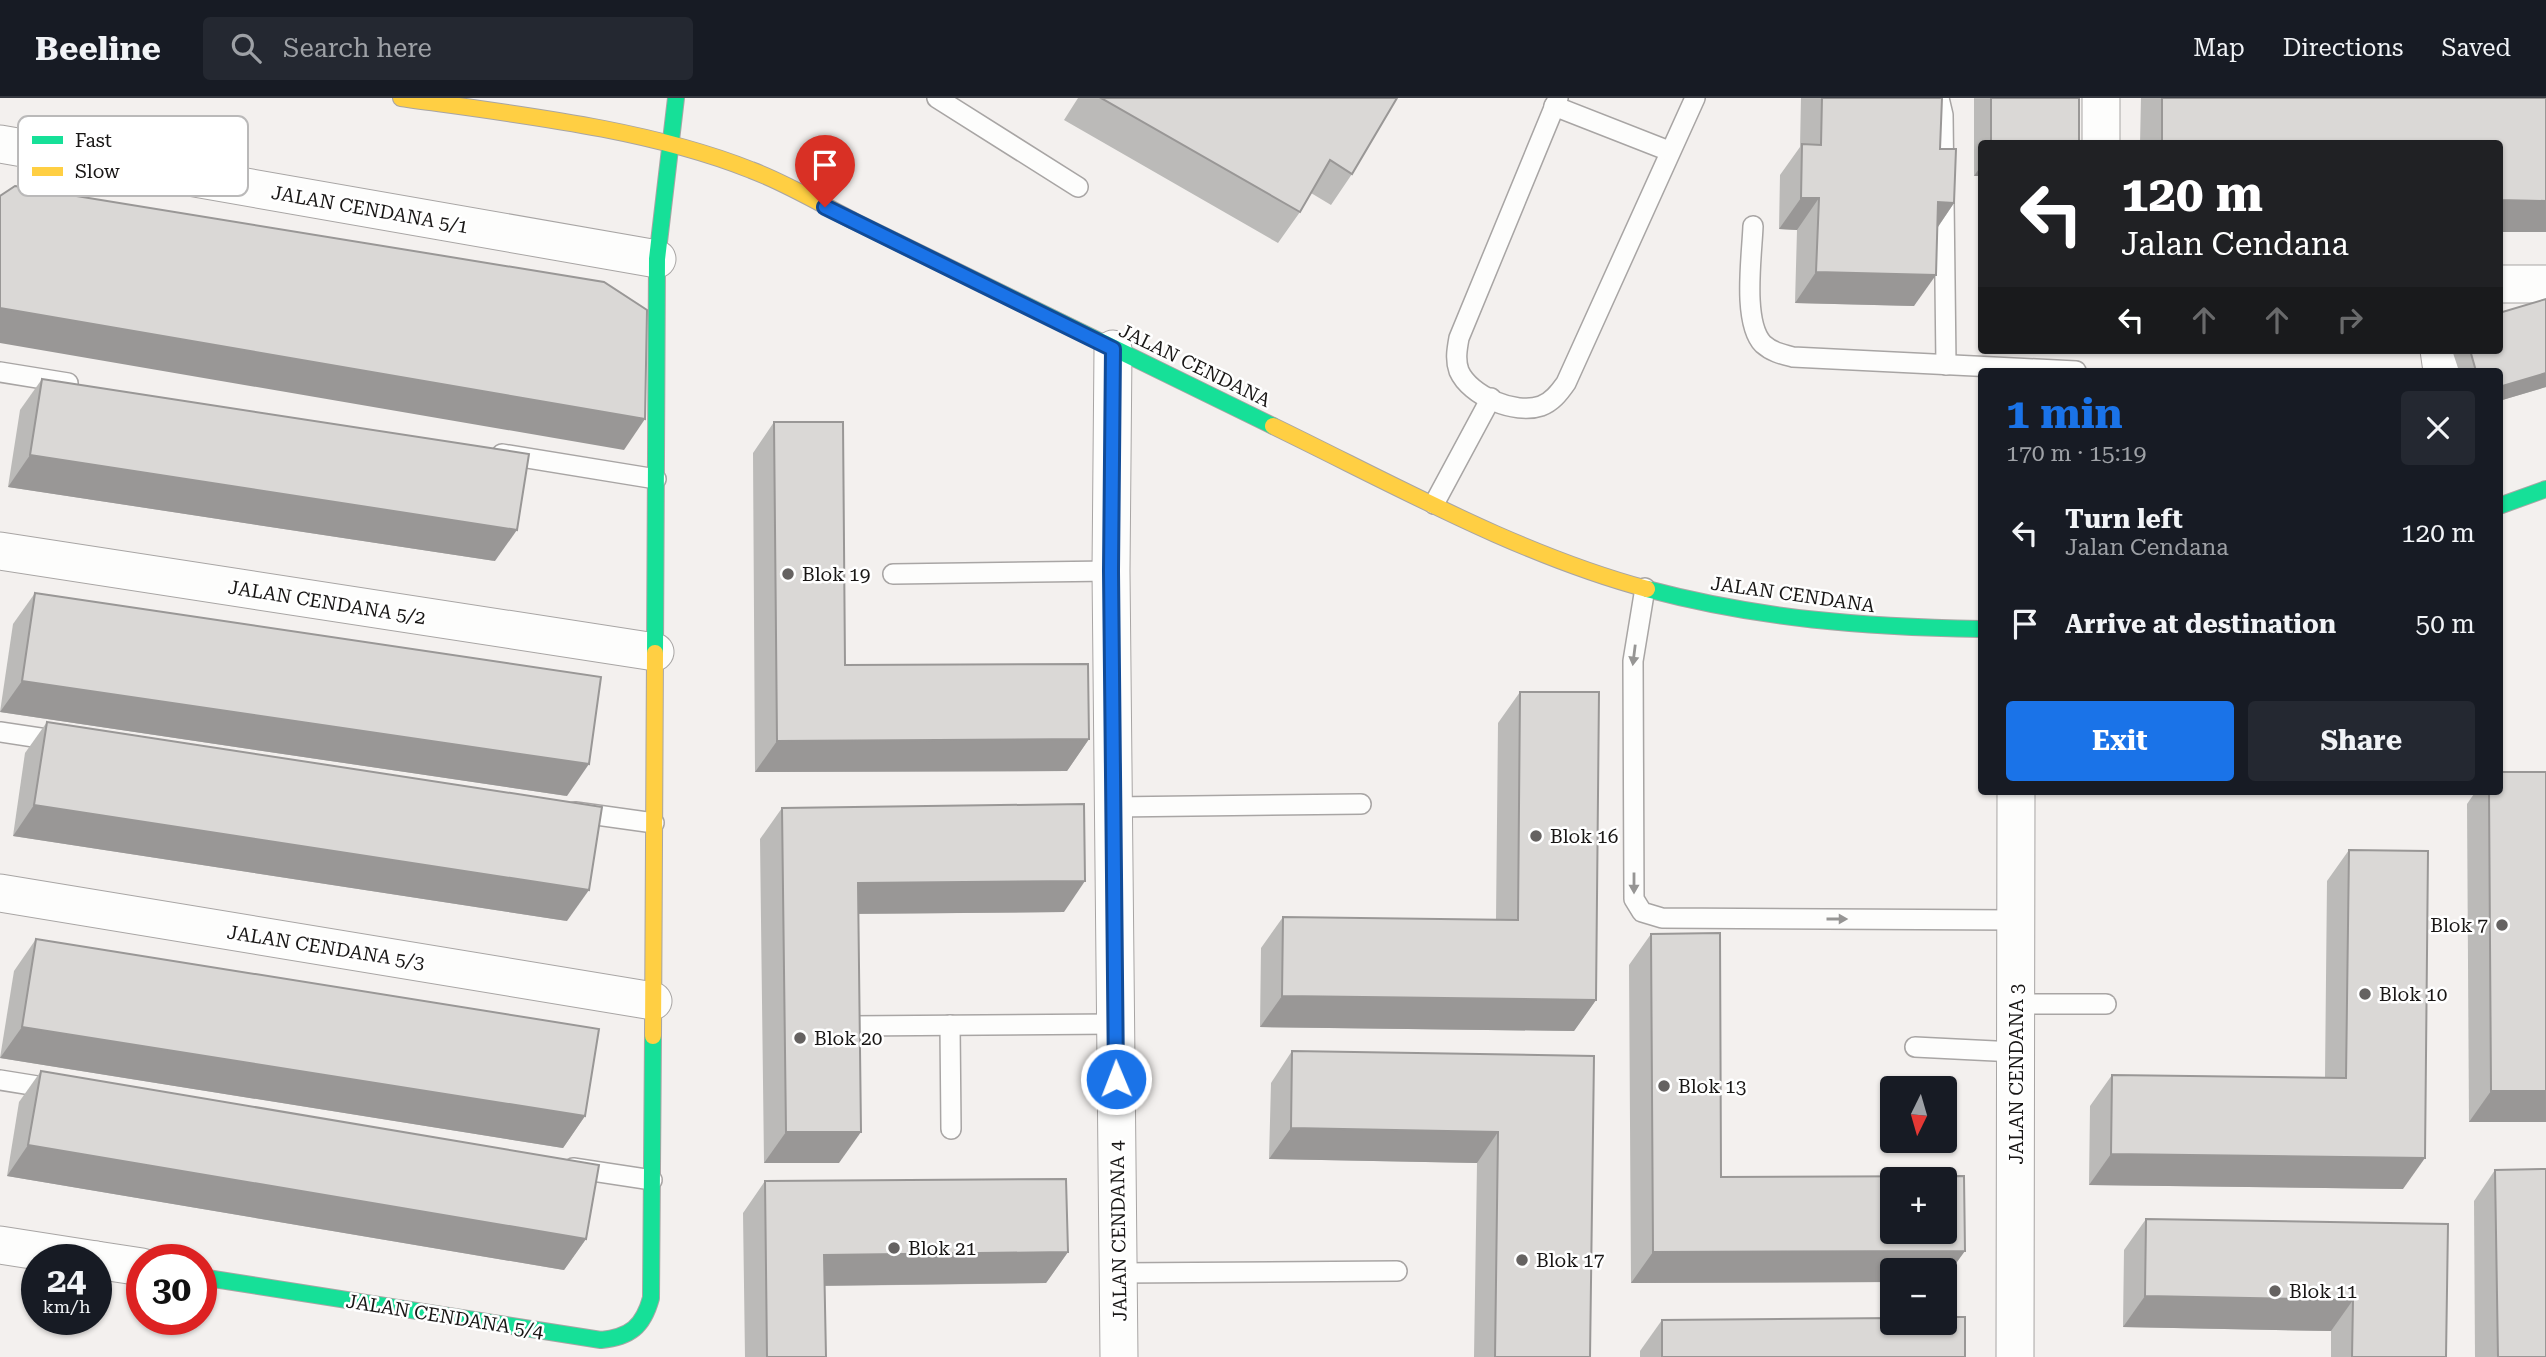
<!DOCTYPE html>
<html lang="en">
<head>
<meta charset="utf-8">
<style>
  :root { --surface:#171b24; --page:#242831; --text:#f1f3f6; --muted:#9ea1a6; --line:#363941; --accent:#1a73e8 }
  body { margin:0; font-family:"Roboto Serif",serif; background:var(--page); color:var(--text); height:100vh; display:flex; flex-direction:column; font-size:26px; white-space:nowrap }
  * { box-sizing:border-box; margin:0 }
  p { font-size:23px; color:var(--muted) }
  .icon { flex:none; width:38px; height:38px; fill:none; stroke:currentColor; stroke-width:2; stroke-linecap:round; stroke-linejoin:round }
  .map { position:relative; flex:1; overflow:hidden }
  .drawer { position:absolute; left:1978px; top:270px; width:525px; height:427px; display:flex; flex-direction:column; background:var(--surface); border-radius:7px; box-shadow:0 2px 5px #0004 }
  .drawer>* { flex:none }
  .banner { position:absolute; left:1978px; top:42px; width:525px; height:214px; border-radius:7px; box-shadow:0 2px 5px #0004; background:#202124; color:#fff; overflow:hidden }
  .needle { width:46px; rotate:185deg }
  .tools { position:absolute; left:1880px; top:978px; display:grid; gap:14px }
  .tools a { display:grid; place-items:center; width:77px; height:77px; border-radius:7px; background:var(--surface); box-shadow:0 2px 5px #0004; font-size:35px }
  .speed { position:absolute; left:21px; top:1146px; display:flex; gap:14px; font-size:35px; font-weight:700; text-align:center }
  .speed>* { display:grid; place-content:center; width:91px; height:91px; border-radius:50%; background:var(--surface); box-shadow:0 2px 5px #0004; line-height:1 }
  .speed small { font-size:18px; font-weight:400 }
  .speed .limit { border:10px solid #d22; background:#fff; color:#111 }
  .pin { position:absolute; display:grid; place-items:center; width:60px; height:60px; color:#fff; margin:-72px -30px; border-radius:50% 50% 50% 0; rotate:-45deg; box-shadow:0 0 7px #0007 }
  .pin .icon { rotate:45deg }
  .me { position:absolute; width:77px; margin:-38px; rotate:359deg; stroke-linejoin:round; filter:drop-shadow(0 0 5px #0008) }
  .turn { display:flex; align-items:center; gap:24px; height:147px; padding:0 28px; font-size:32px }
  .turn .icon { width:91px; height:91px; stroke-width:2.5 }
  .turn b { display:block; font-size:49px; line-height:60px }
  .lanes { display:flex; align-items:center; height:66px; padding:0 28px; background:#0003; justify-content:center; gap:35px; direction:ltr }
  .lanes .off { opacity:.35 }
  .round { display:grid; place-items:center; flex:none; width:74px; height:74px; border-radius:7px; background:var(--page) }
  .headline { display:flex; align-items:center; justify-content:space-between; height:119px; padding:0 28px }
  h1 { font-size:42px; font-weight:700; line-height:52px; color:var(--accent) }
  .action { display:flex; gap:14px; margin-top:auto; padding:14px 28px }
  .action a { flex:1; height:80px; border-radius:7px; background:var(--accent); color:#fff; font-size:28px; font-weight:700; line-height:80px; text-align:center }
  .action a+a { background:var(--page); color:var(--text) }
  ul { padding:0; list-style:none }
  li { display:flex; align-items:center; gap:21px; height:91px; padding:0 28px }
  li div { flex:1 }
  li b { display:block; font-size:26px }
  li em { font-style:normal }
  header { display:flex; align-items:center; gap:42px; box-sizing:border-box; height:98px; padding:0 35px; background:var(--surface); border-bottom:2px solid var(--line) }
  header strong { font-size:33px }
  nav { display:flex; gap:38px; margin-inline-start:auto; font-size:24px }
  .search { width:490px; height:63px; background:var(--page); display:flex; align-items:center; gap:18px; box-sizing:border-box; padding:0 24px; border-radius:7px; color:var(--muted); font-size:26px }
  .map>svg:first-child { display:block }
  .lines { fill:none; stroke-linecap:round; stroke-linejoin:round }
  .lane-casing { stroke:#a8a5a4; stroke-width:22 }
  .street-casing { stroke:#a8a5a4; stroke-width:39 }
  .fast-casing { stroke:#a8a5a4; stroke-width:18 }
  .slow-casing { stroke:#a8a5a4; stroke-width:18 }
  .lane { stroke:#fdfdfc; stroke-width:19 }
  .street { stroke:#fdfdfc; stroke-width:37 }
  .fast { stroke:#16e098; stroke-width:16 }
  .slow { stroke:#ffcf43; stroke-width:16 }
  .wall { fill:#bbbab8 }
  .shaded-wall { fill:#999796 }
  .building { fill:#dad8d6; stroke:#999796; stroke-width:2; fill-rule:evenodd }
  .oneway { fill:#969594 }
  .route-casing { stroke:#114b97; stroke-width:18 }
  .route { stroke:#1a73e8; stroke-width:12 }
  .poi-dot { fill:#656261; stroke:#fff; stroke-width:2.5 }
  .labels { text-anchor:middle; stroke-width:5; stroke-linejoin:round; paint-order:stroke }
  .street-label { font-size:19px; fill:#181615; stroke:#fff }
  .poi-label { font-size:19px; fill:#181615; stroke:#fff; text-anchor:start }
  .key { fill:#fff; stroke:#bab9b9; stroke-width:2 }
  .key-label { font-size:19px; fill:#181615 }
</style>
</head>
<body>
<header>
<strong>Beeline</strong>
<div class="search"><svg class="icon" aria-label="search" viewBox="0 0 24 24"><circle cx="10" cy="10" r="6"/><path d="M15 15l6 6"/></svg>Search here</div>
<nav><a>Map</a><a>Directions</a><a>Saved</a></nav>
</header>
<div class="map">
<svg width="2546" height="1259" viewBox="0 0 2546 1259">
  <rect width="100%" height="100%" fill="#f3f0ee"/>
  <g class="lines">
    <defs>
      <g id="lane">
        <path d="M937,0L1078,89"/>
        <path d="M1558,0L1459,240C1457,251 1455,262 1459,273C1470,298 1515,317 1541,308C1552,304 1559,295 1566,285L1695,0"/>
        <path d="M1939,0L1943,17L1946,267"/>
        <path d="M1554,8L1669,53"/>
        <path d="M1753,128C1752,157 1742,224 1763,246C1772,254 1781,256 1793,259L2076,273"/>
        <path d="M0,274L68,285"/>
        <path d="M502,356L656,381"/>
        <path d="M1434,406L1491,300"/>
        <path d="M893,476L1111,473"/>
        <path d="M1645,490L1633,563L1634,801L1642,814L1662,820L2016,822"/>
        <path d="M0,634L60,643"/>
        <path d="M1113,709L1361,706"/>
        <path d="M575,714L654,725"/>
        <path d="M2016,906H2106"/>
        <path d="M950,927L951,1031"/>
        <path d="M851,928L1116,926"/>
        <path d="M1915,949L2015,954"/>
        <path d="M0,982L56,991"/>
        <path d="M573,1070L652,1082"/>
        <path d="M1118,1175L1397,1173"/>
      </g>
      <g id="street">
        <path d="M0,46L657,161"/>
        <path d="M2101,46V0"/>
        <path d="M2499,186H2546"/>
        <path d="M1113,251L1111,473L1119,1259"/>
        <path d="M2439,252L2442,273"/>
        <path d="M0,453L655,554"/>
        <path d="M0,795L653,903"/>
        <path d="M0,1147L96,1162"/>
        <path d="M96,1162L142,1169"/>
        <path d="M2015,1259L2016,693"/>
      </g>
      <g id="fast">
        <path d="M852,122L1273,328"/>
        <path d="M2499,408L2546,391"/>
        <path d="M1647,491C1760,521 1864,529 1981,531"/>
        <path d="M655,555L657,161L676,0"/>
        <path d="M201,1179L601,1242C630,1239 643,1229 651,1200L653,938"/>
      </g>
      <g id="slow">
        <path d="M401,0C513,16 646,30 751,72C786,85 819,105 852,122"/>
        <path d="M1273,328C1393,386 1517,456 1647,491"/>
        <path d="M653,938L655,555"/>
      </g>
    </defs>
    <use href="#lane" class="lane-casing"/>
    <use href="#street" class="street-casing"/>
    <use href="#fast" class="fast-casing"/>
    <use href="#slow" class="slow-casing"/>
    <use href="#lane" class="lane"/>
    <use href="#street" class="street"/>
    <use href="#fast" class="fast"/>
    <use href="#slow" class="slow"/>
  </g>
  <g class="wall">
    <path d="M1078,0H1397L1352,76L1331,107L1311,95L1300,114L1278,145L1064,22Z"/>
    <path d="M1801,0H1942L1940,51L1954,105L1938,129L1914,208L1795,205L1797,132L1779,131L1780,77L1800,49Z"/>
    <path d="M1974,0H2079V46H1981V78H1974Z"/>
    <path d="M2141,0H2546V134H2499V46H2140Z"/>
    <path d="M2452,252H2499L2546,289L2499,303V273H2459Z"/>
    <path d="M42,281L495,463L8,389L20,312Z"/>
    <path d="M774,324L845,567L1089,641L1067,673L755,674L753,355Z"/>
    <path d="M35,495L567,698L0,614L13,526Z"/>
    <path d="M1520,594L1596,902L1574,933L1260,929L1261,850L1283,819L1496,822L1498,625Z"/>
    <path d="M47,624L567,823L13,738L25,655Z"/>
    <path d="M2476,693H2499L2546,1024H2469L2467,706Z"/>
    <path d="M782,710L1064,814L858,816L839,1065H764L760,741Z"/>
    <path d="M2349,752L2403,1091L2089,1087L2090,1008L2112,977L2325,979L2327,783Z"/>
    <path d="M1651,836L1721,1079L1892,1172V1184L1631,1185L1629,867Z"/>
    <path d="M36,841L585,1018L563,1050L0,960L14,873Z"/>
    <path d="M1292,953L1594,958L1590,1259H1474L1477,1065L1269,1061L1271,985Z"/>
    <path d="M41,973L586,1141L564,1172L7,1078L19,1004Z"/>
    <path d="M2495,1072L2546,1259H2475L2474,1103Z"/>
    <path d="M765,1083L1068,1154L1046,1185L825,1188L826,1259H745L743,1115Z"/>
    <path d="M2146,1121L2448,1126L2446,1259H2331V1233L2123,1229L2124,1152Z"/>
    <path d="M1662,1222L1965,1259H1640V1253Z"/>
  </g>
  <g class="shaded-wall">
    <path d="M1981,68V78H1974Z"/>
    <path d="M1801,100H1819L1797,132L1779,131Z"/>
    <path d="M2499,102L2546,103V134H2499Z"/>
    <path d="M1938,104L1954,105L1933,136Z"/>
    <path d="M1816,174L1936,177L1914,208L1795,205Z"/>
    <path d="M0,210L645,321L624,352L0,245Z"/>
    <path d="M2546,275V289L2499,303V289Z"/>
    <path d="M30,357L517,432L495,463L8,389Z"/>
    <path d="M22,583L589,666L567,698L0,614Z"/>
    <path d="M1089,641L1067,673L755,674L777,643Z"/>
    <path d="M34,707L589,792L567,823L13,738Z"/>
    <path d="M1085,783L1064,814L836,816L858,785Z"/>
    <path d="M1282,898L1596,902L1574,933L1260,929Z"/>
    <path d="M22,929L585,1018L563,1050L0,960Z"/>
    <path d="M2491,993H2546V1024H2469Z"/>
    <path d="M1291,1030L1498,1034L1477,1065L1269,1061Z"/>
    <path d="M786,1034H861L839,1065H764Z"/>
    <path d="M28,1047L586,1141L564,1172L7,1078Z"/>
    <path d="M2111,1056L2425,1060L2403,1091L2089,1087Z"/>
    <path d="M1965,1153L1944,1182V1172H1892V1184L1631,1185L1653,1154Z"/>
    <path d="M1068,1154L1046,1185L803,1188L824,1157Z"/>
    <path d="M2145,1198L2353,1202L2331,1233L2123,1229Z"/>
  </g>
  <g class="building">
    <path d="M1101,0H1397L1352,76L1330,62L1300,114Z"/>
    <path d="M1822,0H1942L1940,51H1956L1954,105L1938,104L1936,177L1816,174L1819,100H1801L1802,46L1821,47Z"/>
    <rect x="1991" y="0" width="88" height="46"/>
    <path d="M2162,0H2546V103L2499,102V46H2162Z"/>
    <path d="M15,88L604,184L647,212L645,321L0,210V98Z"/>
    <path d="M2546,201V275L2499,289V273H2476L2470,252H2499V215Z"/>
    <path d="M42,281L529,356L517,432L30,357Z"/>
    <path d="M774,324H843L845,567L1088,566L1089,641L777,643Z"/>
    <path d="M35,495L601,579L589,666L22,583Z"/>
    <path d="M1520,594H1599L1596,902L1282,898L1283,819L1518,822Z"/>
    <path d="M47,624L602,709L589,792L34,707Z"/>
    <path d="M2499,674H2546V993H2491L2489,693H2499Z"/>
    <path d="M1084,706L1085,783L858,785L861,1034H786L782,710Z"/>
    <path d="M2349,752L2428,753L2425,1060L2111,1056L2112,977L2346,980Z"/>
    <path d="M1720,835L1721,1079L1964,1078L1965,1153L1653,1154L1651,836ZM1892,1082H1944V1134H1892Z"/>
    <path d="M36,841L599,931L585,1018L22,929Z"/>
    <path d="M1292,953L1594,958L1590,1259H1495L1498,1034L1291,1030Z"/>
    <path d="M41,973L599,1067L586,1141L28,1047Z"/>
    <path d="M2546,1071V1259H2498L2495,1072Z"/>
    <path d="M1066,1081L1068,1154L824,1157L826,1259H767L765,1083Z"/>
    <path d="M2146,1121L2448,1126L2446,1259H2352L2353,1202L2145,1198Z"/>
    <path d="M1944,1219H1965V1259H1662V1222L1892,1220V1225H1944Z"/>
  </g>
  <defs><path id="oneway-solid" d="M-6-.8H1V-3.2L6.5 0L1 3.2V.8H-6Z" transform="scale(1.75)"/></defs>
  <g class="oneway">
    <use href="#oneway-solid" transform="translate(1634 557) rotate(97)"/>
    <use href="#oneway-solid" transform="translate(1634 785) rotate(90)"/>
    <use href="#oneway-solid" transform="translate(1837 821)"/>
  </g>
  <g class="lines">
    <defs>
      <path id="route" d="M825,109L1113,251L1111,473L1116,981"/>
    </defs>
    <use href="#route" class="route-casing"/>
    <use href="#route" class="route"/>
  </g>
  <g class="poi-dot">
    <circle cx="788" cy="476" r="7"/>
    <circle cx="1536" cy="738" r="7"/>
    <circle cx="2502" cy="827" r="7"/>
    <circle cx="2365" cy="896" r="7"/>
    <circle cx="800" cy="940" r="7"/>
    <circle cx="1664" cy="988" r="7"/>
    <circle cx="894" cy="1150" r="7"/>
    <circle cx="1522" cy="1162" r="7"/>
    <circle cx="2275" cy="1193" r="7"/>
  </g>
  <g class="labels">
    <g class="street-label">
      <text transform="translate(370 111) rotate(10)" y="7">JALAN CENDANA 5/1</text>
      <text transform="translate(1195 267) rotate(26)" y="7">JALAN CENDANA</text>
      <text transform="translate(1793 496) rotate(8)" y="7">JALAN CENDANA</text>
      <text transform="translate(327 504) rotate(9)" y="7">JALAN CENDANA 5/2</text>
      <text transform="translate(326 849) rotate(9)" y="7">JALAN CENDANA 5/3</text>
      <text transform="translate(2016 976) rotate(-90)" y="7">JALAN CENDANA 3</text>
      <text transform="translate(1118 1133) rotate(-91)" y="7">JALAN CENDANA 4</text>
      <text transform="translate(445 1218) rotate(9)" y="7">JALAN CENDANA 5/4</text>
    </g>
    <g class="poi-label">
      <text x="802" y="483">Blok 19</text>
      <text x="1550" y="745">Blok 16</text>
      <text x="2488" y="834" text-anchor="end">Blok 7</text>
      <text x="2379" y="903">Blok 10</text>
      <text x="814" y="947">Blok 20</text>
      <text x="1678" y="995">Blok 13</text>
      <text x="908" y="1157">Blok 21</text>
      <text x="1536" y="1169">Blok 17</text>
      <text x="2289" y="1200">Blok 11</text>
    </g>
  </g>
  <rect x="18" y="18" width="230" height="80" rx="10" class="key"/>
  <rect x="32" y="38" width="31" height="8" fill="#16e098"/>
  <rect x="32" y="69" width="31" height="9" fill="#ffcf43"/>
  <g class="key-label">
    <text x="75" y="49">Fast</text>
    <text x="75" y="80">Slow</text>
  </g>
</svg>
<div class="tools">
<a><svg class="needle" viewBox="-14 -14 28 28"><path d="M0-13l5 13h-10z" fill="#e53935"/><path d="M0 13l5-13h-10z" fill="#9ea1a6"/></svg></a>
<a>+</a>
<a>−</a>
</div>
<div class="speed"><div>24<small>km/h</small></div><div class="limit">30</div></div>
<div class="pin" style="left:825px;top:109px;background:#d93025"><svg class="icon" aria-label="arrive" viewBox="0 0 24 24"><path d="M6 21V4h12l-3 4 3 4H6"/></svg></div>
<svg class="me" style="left:1116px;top:981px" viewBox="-20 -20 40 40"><circle r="17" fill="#1a73e8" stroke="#fff" stroke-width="3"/><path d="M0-11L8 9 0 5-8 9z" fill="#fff"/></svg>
<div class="banner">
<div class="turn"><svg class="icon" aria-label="left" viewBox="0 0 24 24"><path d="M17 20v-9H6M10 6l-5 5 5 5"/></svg><div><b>120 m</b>Jalan Cendana</div></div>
<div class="lanes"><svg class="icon" aria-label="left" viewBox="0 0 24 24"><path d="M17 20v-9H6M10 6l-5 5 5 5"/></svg><svg class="icon off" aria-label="ahead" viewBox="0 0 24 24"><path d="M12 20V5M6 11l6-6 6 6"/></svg><svg class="icon off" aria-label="ahead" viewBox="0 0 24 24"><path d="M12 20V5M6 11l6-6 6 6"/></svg><svg class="icon off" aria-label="right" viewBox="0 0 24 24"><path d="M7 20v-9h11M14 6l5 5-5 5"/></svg></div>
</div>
<section class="drawer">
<div class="headline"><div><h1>1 min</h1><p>170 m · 15:19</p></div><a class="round"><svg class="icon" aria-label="close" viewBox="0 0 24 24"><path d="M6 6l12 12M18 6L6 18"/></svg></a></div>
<ul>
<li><svg class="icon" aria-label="left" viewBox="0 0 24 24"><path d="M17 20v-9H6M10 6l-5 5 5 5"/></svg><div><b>Turn left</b><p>Jalan Cendana</p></div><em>120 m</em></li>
<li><svg class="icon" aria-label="arrive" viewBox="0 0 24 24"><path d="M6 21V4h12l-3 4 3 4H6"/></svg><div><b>Arrive at destination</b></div><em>50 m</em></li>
</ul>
<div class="action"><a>Exit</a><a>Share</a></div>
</section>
</div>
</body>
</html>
